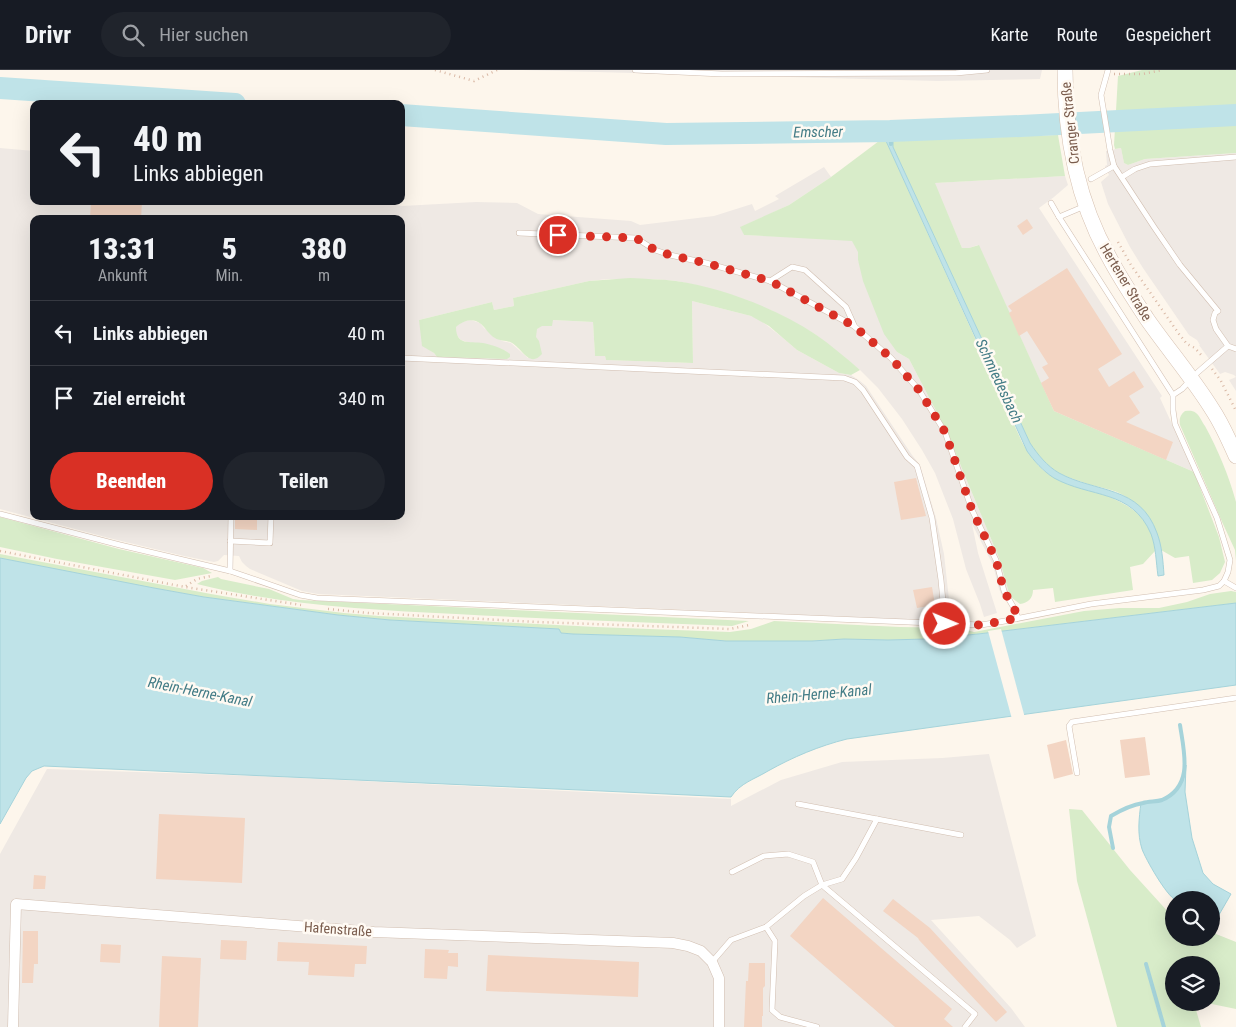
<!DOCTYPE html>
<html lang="de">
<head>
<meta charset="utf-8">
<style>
  :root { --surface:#171b24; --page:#20242c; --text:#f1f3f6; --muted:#9ea1a6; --line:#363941; --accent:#d93025 }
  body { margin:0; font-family:"Roboto Condensed",sans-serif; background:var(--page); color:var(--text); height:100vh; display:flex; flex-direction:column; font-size:19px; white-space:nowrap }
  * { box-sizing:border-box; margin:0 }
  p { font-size:16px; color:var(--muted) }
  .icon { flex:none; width:28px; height:28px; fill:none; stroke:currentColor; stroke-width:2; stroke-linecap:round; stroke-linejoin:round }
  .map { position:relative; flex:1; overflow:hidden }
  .sheet { position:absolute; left:30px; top:145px; width:375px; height:305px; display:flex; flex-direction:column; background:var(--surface); border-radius:10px; box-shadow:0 5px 20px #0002 }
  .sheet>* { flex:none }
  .hud { position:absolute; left:30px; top:30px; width:375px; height:105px; border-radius:10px; box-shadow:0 5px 20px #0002; background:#171b24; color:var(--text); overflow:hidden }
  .fabs { position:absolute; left:1165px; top:821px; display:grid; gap:10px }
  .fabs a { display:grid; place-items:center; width:55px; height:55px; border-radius:50%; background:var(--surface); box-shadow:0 5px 20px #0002; font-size:25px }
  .pin { position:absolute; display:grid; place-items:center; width:42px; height:42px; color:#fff; margin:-21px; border:2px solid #fff; border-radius:50%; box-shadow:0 1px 5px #0007 }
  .me { position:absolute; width:55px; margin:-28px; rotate:91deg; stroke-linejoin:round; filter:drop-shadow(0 0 4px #0008) }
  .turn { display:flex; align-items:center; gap:18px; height:105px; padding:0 20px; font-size:22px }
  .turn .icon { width:65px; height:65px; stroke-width:2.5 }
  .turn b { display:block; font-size:35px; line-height:42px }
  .eta { display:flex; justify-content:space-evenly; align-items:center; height:85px; text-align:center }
  .eta b { font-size:30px; font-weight:800; line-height:35px }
  .primary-button { display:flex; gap:10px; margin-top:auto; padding:10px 20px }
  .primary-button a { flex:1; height:58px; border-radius:30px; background:var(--accent); color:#fff; font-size:20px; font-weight:800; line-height:58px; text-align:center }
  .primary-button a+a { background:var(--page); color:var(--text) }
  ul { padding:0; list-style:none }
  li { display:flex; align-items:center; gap:15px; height:65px; padding:0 20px; border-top:1px solid var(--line) }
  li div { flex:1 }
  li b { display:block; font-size:19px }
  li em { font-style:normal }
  header { display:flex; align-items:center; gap:30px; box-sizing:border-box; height:70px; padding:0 25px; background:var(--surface); border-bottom:1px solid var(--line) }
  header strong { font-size:24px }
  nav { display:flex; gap:28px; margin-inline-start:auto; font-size:18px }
  .search { width:350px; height:45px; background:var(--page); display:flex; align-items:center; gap:12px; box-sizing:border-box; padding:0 18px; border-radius:28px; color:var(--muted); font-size:19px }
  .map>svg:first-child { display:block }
  .industrial { fill:#efe9e4; fill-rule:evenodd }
  .green { fill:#d8ecc9 }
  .water { fill:#bfe3e8; stroke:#a5d3da }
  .pier { fill:#fdf6ec }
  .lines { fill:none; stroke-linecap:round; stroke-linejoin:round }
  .stream { stroke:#a5d3da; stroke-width:4 }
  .river { stroke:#bfe3e8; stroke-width:22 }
  .building { fill:#f3d5c3 }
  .service-casing { stroke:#d1beb0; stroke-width:6 }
  .minor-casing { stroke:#d1beb0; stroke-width:11 }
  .secondary-casing { stroke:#d6c0b0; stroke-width:16 }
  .path { stroke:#d9b8a5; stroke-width:2.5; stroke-dasharray:1 4; stroke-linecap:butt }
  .service { stroke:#fff; stroke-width:5 }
  .minor { stroke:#fff; stroke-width:10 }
  .secondary { stroke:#fff; stroke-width:15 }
  .route { stroke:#d93025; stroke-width:9; stroke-dasharray:0 16.2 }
  .labels { text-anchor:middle; stroke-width:5; stroke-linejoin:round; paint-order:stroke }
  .street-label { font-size:14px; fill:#7a5c4d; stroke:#fffaf3 }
  .water-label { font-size:15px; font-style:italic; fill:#437c86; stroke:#fffaf3 }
</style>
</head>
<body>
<header>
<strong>Drivr</strong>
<div class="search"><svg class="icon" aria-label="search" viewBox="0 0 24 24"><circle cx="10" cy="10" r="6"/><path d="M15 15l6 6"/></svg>Hier suchen</div>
<nav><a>Karte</a><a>Route</a><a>Gespeichert</a></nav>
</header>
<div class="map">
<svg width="1236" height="957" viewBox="0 0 1236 957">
  <rect width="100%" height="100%" fill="#fdf6ec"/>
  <g class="industrial">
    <path d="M522,0H1042L1040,9L937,11Z"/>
    <path d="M0,78L34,81V131H376L402,136L476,132L517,133L538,144L631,151L640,155L714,146L752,134L755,141L779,129L775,126L824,97L831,107L789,135L741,157L744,165L852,170L859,182L858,190L897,282L909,289L946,360L999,488L1009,523L1003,528L999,519L993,495L972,454L978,483L997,543L984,547L980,534L966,499L953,449L935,403L922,380L902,349L878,318L860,300L815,264L773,241L700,216L677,211L654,209H608L589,211L513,228L514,236L494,240L492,232L419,250L427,278L434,283L437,287L506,281L481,273H471L461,270L456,264L455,257L462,252L471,250L480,253L484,258L502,271L511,273L528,288L536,267V259L552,250L593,252L595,286H605L606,290L693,293L692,231L751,246L759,249L783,268L797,280L839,303L851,305L860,311L866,316L912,385L920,395L936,448L944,484L950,539L926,544L920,550L318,524L302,521L250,499L246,496L242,492L239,486L224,485L218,491L214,492L184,486L109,468L0,439ZM34,149H401V446H34Z"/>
    <path d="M1121,78L1124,93L1128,95L1145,89L1236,83V321L1229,310L1236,307L1234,305L1225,302L1220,304L1199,275H1200L1197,270L1189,265L1143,198L1130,177L1108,134L1101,112L1109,105L1105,96L1107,95L1106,81Z"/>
    <path d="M1065,106L1068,115L1054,127L1039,138L1162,326L1160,328L1194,402L1054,341L978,175L969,178H962L934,113Z"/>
    <path d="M989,684L1036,866L1017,878L1010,870L979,846L931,850L1011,938L1025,957H0V784L47,699L258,706L731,729V736L781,710L842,692L942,688Z"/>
  </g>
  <g class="green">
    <path d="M1142,0H1236V83L1145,89L1128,95L1124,93L1121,78L1115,79L1114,75L1118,6Z"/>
    <path d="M1058,65L1065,106L935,113L962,178H969L979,175L1054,341L1194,402L1219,467L1225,492L1220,503L1212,510L1193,513L1189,486L1175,488L1161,480C1157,454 1142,433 1117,422C1109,419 1100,417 1091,415C1080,411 1069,408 1059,403C1046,395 1038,385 1030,373L893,77V71Z"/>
    <path d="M879,71H886L1022,372C1030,386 1039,399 1053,407C1059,410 1067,412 1075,415C1110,427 1152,436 1155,481L1143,494L1130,497L1133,520L1055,532L1053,518L1033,520C1033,528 1028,533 1020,534L1012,528L1009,523L999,488L946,360L909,289L897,282L884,264L863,211L858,190V182L852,171L744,165L740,157L789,135L831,107Z"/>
    <path d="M630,208C645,209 660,209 676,211C723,218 775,238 815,264C831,275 846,288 860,300L851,305L839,303L797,280L769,256L751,246L692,231L693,293L606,290L605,286H595L593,252L553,250L552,256H542L537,259L536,267L539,271L542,284C529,299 522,277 510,272C505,270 499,271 495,268C489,265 486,258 481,254C472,247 463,251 456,257C456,276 470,271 483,273C492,275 503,278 510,284V287L507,289L437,287L434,283L422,276L419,250L492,232L494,240L514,236L513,228L589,211Z"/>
    <path d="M1185,341C1189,341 1192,340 1196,343C1200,346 1202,352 1205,356C1218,380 1229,406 1236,432V491L1235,480L1223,454L1180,355C1179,349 1180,345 1185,341Z"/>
    <path d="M0,447L119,479L203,498L212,503L175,510L57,489L0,477Z"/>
    <path d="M0,484L211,524L270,534L344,543L379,546L596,557L730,562L751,559L774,551L900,557L959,558L974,562L1084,541L1120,538H1159L1187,532L1210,524L1231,521L1236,522V533L978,564L926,569L888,570L844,569L812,571H726L680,567L573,564L561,563L559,559L390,550L338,545L204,527L120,512L0,488Z"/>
    <path d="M218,507L221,509L269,519L293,529L300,530L749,551L732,556C640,552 548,549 456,544C369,540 282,535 197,514L202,511Z"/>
    <path d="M1069,739L1082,740L1130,800L1170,844L1174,846V868H1211V862L1236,872V939L1207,933L1211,932V895H1174V932L1194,933L1201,957H1117L1077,811Z"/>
  </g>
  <g class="water">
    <path d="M886,71H893V77L1030,373C1038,385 1047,396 1059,403C1096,423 1140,415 1157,463C1162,476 1163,491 1164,505L1158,506C1156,492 1156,477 1151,464C1132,419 1090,428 1054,408C1043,401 1034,391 1027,381Z"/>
    <path d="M0,488L154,518L204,527L338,545L390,550L559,559L561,563L573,564L680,567L726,571H812L844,569L888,570L926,569L978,564L1236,533V615L847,669C819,676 793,687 768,701C755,709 740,713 731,727L624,722L44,696L32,701L26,708L0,754Z"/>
    <path d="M1186,695L1185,722L1192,768L1203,803L1213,814L1231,824L1216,850L1211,848V830C1204,830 1182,832 1176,830C1167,827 1145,788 1142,779C1137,764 1139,748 1141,733L1161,730L1175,721L1183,711Z"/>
  </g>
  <path class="pier" d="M1001,559L1025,648L1012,649L988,561Z"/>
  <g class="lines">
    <g class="stream">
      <path d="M890,61L891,74"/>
      <path d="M1113,778L1109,757L1111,746C1121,740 1131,735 1143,733C1149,731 1156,732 1162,730C1194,716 1184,682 1180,655"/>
      <path d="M1146,894L1164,957"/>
    </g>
    <g class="river">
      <path d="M0,18L235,34"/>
      <path d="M401,45L666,64L890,61L1021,56L1236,45"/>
    </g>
  </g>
  <g class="building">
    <path d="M91,131L142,132L141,149H90Z"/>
    <path d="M1027,149L1033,158L1023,165L1017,156Z"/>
    <path d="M1067,198L1122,284L1098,299L1109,317L1134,301L1144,317L1129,326L1140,343L1126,352L1173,372L1166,390L1054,341L1041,313L1049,308L1042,297L1048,294L1027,261L1019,266L1009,243L1012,241L1008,236Z"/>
    <path d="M916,408L926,446L901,450L894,412Z"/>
    <path d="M235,446H257V460L235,459Z"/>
    <path d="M932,517L935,535L917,538L913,520Z"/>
    <path d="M1145,667L1150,705L1125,708L1120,670Z"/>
    <path d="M1066,670L1073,704L1054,709L1047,675Z"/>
    <path d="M159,744L245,748L242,813L156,809Z"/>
    <path d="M34,805L46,806L45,819H33Z"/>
    <path d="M823,828L952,939L944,949L953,957H895L790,866Z"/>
    <path d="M893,829L930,858L1007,942L996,952L919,870L918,868L883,841Z"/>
    <path d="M23,861H38V894H34L33,913H22Z"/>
    <path d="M221,870L247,871L246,890L220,889Z"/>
    <path d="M278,872L367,876L366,894H355L354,907L308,905L309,892L277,891Z"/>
    <path d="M101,874L121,875L120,893L100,892Z"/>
    <path d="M425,879L449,880L448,883H458V897L448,896L447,909L424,908Z"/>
    <path d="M488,885L639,892L638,927L486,921Z"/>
    <path d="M162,886L201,888L198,957H159Z"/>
    <path d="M749,893H765V916L763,918V946H762V957H744L746,911H748Z"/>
  </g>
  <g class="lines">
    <defs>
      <g id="service">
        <path d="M635,0L722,4L956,3L987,0"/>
        <path d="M1108,0L1101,25L1110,80L1114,96L1154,157L1180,195L1218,241L1215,243L1213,250L1216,259L1228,276L1236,279"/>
        <path d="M1122,107L1135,99L1150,94L1236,87"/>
        <path d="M1091,109L1114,96"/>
        <path d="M1051,133L1059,147L1173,325"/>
        <path d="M1059,147L1085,136"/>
        <path d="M519,163L636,168L655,180L670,185L706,193L770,211L854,256L891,288L919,320L945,362L972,440L996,490L1004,521L1014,538L1018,548"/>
        <path d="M770,211L792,197L805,200L846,237L854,255"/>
        <path d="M401,288L844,308L855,312L863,320L907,387L917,396L932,448L941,510L945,554"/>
        <path d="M0,444L120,475L230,501L300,525L317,528L981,555L1005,551L1091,534L1203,520L1219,516L1224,511L1228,502L1230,490L1217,448L1175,354L1173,340V325L1182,319L1198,302L1228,276"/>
        <path d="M230,471L270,473L271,446"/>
        <path d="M230,501L231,446"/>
        <path d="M1224,511L1236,518"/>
        <path d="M1077,703L1069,656L1072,652L1236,628"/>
        <path d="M798,734L961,765"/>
        <path d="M732,802L764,786L788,784L813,792L822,815L975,944L965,957"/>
        <path d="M766,857L775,871L772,940L780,947L817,957"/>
        <path d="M712,892L731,870L766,857L804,826L822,815L842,809L856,788L877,749"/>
      </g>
      <path id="minor" d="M13,957L16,834L374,862L673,873L688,876L701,881L712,892L719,908V957"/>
      <path id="secondary" d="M1065,0C1065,65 1077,130 1109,187C1120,208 1134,229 1147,249C1168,279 1192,307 1212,339C1222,354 1229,370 1236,386"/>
    </defs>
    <use href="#service" class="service-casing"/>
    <use href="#minor" class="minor-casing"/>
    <use href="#secondary" class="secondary-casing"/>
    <g class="path">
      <path d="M435,0L474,11L497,0"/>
      <path d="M1114,4H1143L1162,0"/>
      <path d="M1118,172L1131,195L1179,264L1187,274L1195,278L1203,287"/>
      <path d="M1212,299L1221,311L1236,341"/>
      <path d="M0,481L185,517L301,535"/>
      <path d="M186,516L197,509L211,506"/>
      <path d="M328,539L369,543L538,552L730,559L749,555"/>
    </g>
    <use href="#service" class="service"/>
    <use href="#minor" class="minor"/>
    <use href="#secondary" class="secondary"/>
  </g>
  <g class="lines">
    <path class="route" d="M558,165L636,168L655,180L670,185L706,193L770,211L854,256L891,288L919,320L945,362L972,440L996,490L1004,521L1014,538L1018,548L981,555L945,554"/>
  </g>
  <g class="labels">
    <g class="street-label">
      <text transform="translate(1070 53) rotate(-96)" y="5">Cranger Straße</text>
      <text transform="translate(1126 212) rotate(59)" y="5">Hertener Straße</text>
      <text transform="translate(338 859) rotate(4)" y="5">Hafenstraße</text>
    </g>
    <g class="water-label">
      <text transform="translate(818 62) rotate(-1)" y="5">Emscher</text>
      <text transform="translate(999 311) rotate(65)" y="5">Schmiedesbach</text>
      <text transform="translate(200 622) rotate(11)" y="5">Rhein-Herne-Kanal</text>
      <text transform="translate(819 624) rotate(-5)" y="5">Rhein-Herne-Kanal</text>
    </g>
  </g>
</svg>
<div class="fabs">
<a><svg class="icon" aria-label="search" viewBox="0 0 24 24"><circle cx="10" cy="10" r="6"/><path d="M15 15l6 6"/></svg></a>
<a><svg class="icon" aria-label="layers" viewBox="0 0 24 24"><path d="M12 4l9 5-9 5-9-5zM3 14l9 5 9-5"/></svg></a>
</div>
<div class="pin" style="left:558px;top:165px;background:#d93025"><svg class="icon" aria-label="arrive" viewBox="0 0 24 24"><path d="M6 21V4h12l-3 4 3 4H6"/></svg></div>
<svg class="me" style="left:945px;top:554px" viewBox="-20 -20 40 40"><circle r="17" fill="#d93025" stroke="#fff" stroke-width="3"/><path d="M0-11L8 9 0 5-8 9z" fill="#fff"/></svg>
<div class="hud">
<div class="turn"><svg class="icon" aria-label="left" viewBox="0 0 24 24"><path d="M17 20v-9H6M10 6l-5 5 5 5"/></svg><div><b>40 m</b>Links abbiegen</div></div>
</div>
<section class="sheet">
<div class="eta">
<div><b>13:31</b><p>Ankunft</p></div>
<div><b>5</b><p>Min.</p></div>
<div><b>380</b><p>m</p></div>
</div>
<ul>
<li><svg class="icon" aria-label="left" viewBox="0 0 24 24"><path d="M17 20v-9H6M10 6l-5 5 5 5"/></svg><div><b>Links abbiegen</b></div><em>40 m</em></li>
<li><svg class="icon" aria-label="arrive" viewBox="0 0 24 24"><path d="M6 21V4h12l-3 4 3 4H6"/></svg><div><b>Ziel erreicht</b></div><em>340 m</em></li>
</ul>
<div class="primary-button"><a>Beenden</a><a>Teilen</a></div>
</section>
</div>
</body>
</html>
